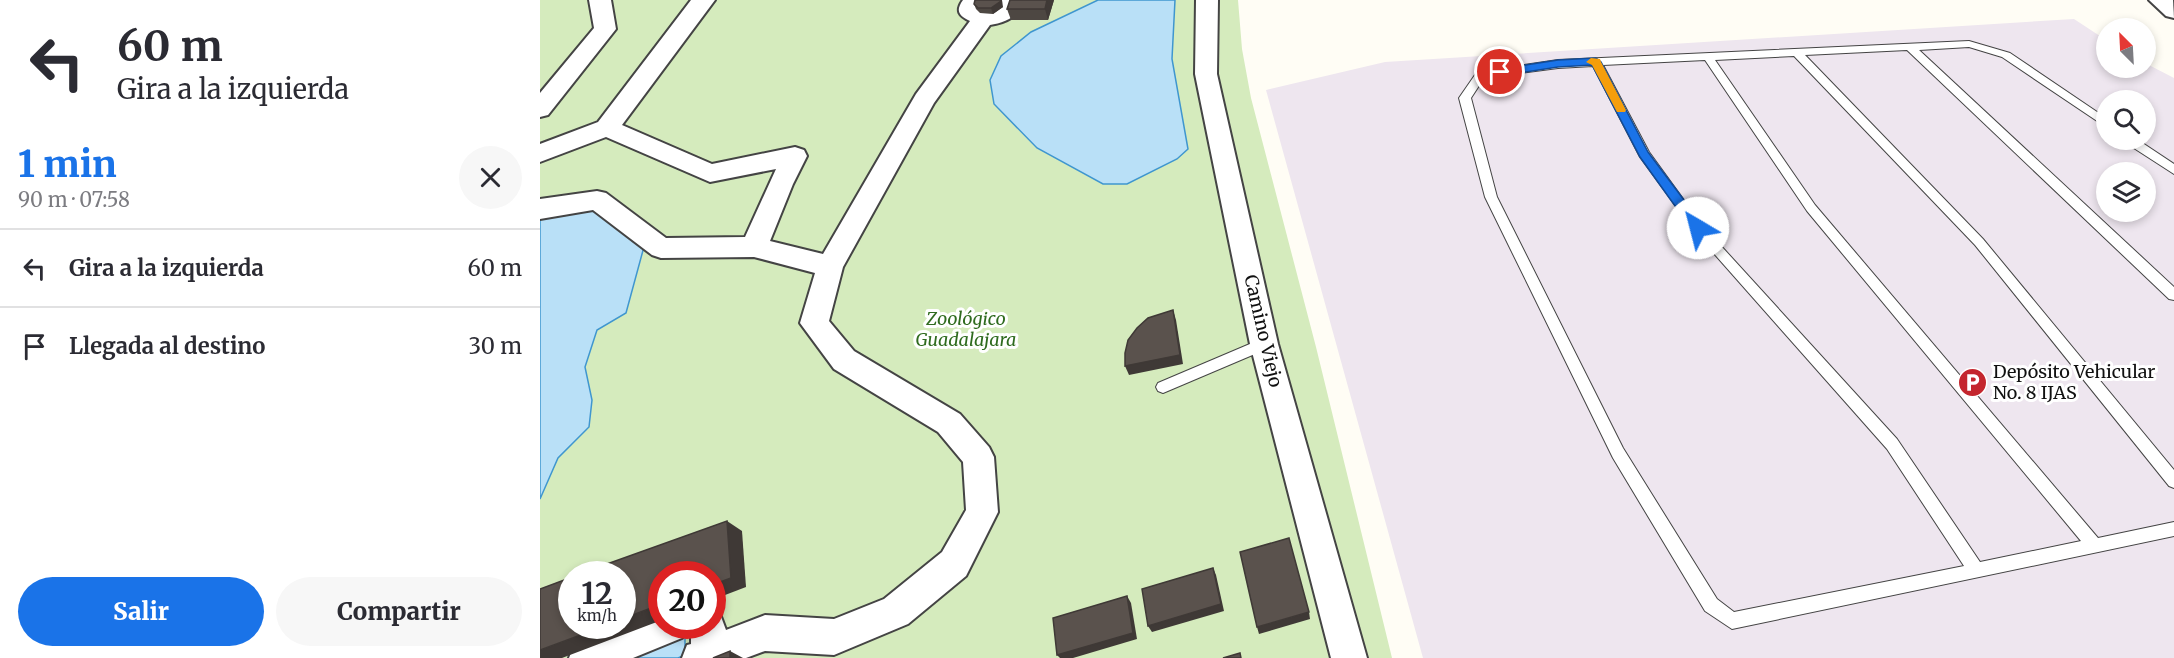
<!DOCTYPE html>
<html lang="es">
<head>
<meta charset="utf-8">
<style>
  :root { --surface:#fff; --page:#f7f7f7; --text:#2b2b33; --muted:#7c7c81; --line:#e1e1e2; --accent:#1a73e8 }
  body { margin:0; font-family:Merriweather,serif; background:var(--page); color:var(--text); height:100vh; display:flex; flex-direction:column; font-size:22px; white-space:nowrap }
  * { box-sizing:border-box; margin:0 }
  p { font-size:20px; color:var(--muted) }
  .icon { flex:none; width:33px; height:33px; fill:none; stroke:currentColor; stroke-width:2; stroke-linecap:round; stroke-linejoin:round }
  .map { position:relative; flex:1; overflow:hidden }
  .details { display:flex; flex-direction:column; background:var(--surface); width:540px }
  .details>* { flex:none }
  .guide { background:#fff; color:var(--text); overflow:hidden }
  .needle { width:39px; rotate:336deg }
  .tools { position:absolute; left:1556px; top:18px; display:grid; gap:12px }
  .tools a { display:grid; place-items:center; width:60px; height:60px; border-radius:50%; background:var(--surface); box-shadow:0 3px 9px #0003; font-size:30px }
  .speed { position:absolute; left:18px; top:561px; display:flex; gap:12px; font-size:30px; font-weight:700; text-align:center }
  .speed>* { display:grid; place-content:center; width:78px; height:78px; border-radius:50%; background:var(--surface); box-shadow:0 3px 9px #0003; line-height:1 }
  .speed small { font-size:15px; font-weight:400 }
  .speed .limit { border:9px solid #d22; background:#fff; color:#111 }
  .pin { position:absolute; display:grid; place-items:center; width:51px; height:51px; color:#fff; margin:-26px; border:3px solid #fff; border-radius:50%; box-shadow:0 2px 6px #0007 }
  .me { position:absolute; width:66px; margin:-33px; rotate:323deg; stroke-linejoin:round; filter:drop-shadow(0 0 4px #0008) }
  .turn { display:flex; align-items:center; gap:21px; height:126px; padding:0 18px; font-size:27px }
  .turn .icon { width:78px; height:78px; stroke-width:2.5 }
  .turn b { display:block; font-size:42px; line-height:51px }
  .round { display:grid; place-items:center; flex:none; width:63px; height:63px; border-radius:32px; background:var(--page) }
  .overview { display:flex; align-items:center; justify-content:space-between; height:102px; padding:0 18px }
  h1 { font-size:36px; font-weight:800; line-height:45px; color:var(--accent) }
  .cta { display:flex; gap:12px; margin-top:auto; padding:12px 18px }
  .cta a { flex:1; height:69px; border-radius:36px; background:var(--accent); color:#fff; font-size:24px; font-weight:800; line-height:69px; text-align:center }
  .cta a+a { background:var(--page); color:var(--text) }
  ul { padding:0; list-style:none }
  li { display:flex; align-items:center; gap:18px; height:78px; padding:0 18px; border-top:2px solid var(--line) }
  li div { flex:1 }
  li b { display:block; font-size:22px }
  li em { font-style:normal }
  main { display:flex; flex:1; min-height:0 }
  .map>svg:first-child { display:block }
  .industrial { fill:#eee6ef; fill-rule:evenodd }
  .green { fill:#d5ebbd; fill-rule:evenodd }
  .water { fill:#b9e0f7; stroke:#3f96cf; stroke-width:1.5 }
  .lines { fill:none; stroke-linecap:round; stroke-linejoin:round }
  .lane-casing { stroke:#444; stroke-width:2 }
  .street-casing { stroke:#444; stroke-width:4 }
  .lane { fill:#fff; fill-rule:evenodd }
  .street { fill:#fff; fill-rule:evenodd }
  .wall { fill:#4d4742 }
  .shaded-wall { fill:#3f3936 }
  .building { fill:#5a524d; stroke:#3f3936; stroke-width:1.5 }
  .route { fill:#1a73e8; stroke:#114b97; stroke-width:1.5 }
  .slow { fill:#f59e0b }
  .labels { text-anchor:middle; stroke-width:6; stroke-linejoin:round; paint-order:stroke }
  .park-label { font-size:18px; font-style:italic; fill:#2f6b1f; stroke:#fff }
  .street-label { font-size:18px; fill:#111; stroke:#fff }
  .poi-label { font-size:18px; fill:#111; stroke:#fff; text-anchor:start }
</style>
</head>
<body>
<main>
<section class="details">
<div class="guide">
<div class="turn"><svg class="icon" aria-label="left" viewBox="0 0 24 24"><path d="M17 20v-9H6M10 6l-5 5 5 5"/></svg><div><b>60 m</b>Gira a la izquierda</div></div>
</div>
<div class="overview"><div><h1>1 min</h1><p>90 m · 07:58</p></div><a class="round"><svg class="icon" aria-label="close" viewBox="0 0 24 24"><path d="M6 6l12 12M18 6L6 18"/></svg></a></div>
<ul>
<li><svg class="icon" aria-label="left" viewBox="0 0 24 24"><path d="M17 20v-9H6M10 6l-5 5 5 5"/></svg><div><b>Gira a la izquierda</b></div><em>60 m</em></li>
<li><svg class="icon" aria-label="arrive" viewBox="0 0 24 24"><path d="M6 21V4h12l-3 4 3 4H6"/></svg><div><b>Llegada al destino</b></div><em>30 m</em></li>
</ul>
<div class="cta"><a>Salir</a><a>Compartir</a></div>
</section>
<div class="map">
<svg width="1634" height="658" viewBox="0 0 1634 658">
  <rect width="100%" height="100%" fill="#fffdf5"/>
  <path class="industrial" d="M1534,19L1566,40V68H1605V63L1634,78V658H883L726,90L845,62ZM1566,100H1605V140H1566ZM1566,172H1605V212H1566Z"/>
  <path class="green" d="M0,0H698L702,49L711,98L776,347L852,658H0ZM32,574H82V626H32ZM122,574H172V626H122Z"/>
  <g class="water">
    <path d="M558,0H635L632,59L648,149L637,159L587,184H563L497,148L454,104L450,80L461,56L491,32Z"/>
    <path d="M48,207L105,243L86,313L57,330L45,367L52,400L49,427L18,458L0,499V215Z"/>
    <path d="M145,629V655L138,658H70Z"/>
  </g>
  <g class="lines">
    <defs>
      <g id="lane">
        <path d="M1429,41L1470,53L1566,118V127L1462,57L1429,47L1379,50L1634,287V300L1629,299L1367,50L1265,55L1443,239L1634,470V488L1629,486L1435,245L1254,56L1175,60L1275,205L1558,538L1634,522V536L1192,629L1165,611L1073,458L945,197L919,98L937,72L1018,60ZM1165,60L1267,211L1541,541L1440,562L1357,439L1162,225L1109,152L1063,65ZM1053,66L1100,157L1154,231L1347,449L1424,566L1194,612L1177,599L1083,448L957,197L931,98L944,78L1018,68Z"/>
        <path d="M1585,140H1598L1634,164V174L1586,143Z"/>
        <path d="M724,338L729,340L731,344L729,348L623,393L618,391L616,387L618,383Z"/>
      </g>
      <g id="street">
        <path d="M49,0H71L76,29L8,115L0,117V93L54,28Z"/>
        <path d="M151,0H175L82,125L172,164L255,147L264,150L267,156L253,184L230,241L283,254L376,94L430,21C419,16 415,11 423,0H445L440,9L446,12L460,5V0H482C482,16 464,23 450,25L394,103L303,267L289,321L314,351L420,414L449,447L454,457L458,512L426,576L368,624L294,655L225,651L206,658H142L147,645L151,644V626H172V610L180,614L186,630L225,615L294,619L344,599L402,552L426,510L423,462L398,432L294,369L260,323L275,273L214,257L121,258L112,255L53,210L0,219V199L57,191L66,193L126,238L205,237L236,169L170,182L66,137L0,162V144L58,122Z"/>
        <path d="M656,0H678L677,74L738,344L827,658H791L710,344L655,74Z"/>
        <path d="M1609,0H1633L1634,18L1626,16Z"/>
        <path d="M122,612V626H147L142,638L93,658H29L34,645Z"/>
      </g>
    </defs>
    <use href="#lane" class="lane-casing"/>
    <use href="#street" class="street-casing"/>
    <use href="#lane" class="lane"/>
    <use href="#street" class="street"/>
  </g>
  <g class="wall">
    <path d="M514,0L508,20H471L467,9Z"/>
    <path d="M434,4L463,7L453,14L440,13L436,9Z"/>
  </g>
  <g class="shaded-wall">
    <path d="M461,0H462L463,7L453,14L451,8Z"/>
    <path d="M507,0H514L508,20L505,9Z"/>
    <path d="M633,310L636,320L643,364L589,375L585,366Z"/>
    <path d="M187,521L202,531L206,587L172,600V585Z"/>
    <path d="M673,568L676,575L684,611L612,632L608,626Z"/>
    <path d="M587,596L591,603L597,639L533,658H520L517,655Z"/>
    <path d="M122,604V620L22,658H0V650L65,626H82V619Z"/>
    <path d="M769,612L770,619L719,634L717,627Z"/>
    <path d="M190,651L203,658H190Z"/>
  </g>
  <g class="building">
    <path d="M435,0H461V1L451,8H438L434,4Z"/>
    <path d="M470,0H507L505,9H467Z"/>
    <path d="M633,310L640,355L585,366V353L588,340L597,328L608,318Z"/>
    <path d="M187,521L191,578L172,585V574H122V604L82,619V574H39Z"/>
    <path d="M749,538L769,612L717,627L700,552Z"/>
    <path d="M673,568L681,604L608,626L602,589Z"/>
    <path d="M32,577V626H65L0,650V589Z"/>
    <path d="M587,596L593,633L517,655L513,618Z"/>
    <path d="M190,651V658H173Z"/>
    <path d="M700,653L701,658H683Z"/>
  </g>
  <path class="route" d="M1056,58L1061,62L1108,152L1162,224L1164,228L1162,231H1153L1100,157L1052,65L1018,67L960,76L955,72L960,69L1018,60Z"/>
  <path class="slow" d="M1051,58L1060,59L1061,62L1086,110L1085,112H1077L1052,65L1046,62Z"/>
  <defs>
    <symbol id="parking-disc" viewBox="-11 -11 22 22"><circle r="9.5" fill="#c4262e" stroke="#fff"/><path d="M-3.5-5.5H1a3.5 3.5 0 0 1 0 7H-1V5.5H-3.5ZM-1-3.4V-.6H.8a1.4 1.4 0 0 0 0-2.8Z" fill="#fff"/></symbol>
  </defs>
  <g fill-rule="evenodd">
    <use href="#parking-disc" x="1416" y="366" width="33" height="33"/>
  </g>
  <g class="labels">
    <g class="park-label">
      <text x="426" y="325">Zoológico<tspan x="426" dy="21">Guadalajara</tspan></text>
    </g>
    <g class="street-label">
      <text transform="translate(723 331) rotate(77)" y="6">Camino Viejo</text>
    </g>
    <g class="poi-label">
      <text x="1453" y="378">Depósito Vehicular<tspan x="1453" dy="21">No. 8 IJAS</tspan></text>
    </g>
  </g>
</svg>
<div class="tools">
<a><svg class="needle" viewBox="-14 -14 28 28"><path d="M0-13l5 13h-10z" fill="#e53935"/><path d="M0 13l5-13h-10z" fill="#7c7c81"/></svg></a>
<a><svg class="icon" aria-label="search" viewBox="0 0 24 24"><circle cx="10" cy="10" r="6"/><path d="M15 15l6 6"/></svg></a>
<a><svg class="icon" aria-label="layers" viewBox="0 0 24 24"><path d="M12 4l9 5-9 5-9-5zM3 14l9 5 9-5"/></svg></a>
</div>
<div class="speed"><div>12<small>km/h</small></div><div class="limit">20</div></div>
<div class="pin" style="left:960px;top:72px;background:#d93025"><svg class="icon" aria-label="arrive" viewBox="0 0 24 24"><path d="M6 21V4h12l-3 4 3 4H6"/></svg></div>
<svg class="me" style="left:1158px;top:228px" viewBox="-20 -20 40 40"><circle r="19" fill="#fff"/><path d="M0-13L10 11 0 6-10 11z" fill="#1a73e8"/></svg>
</div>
</main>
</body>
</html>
